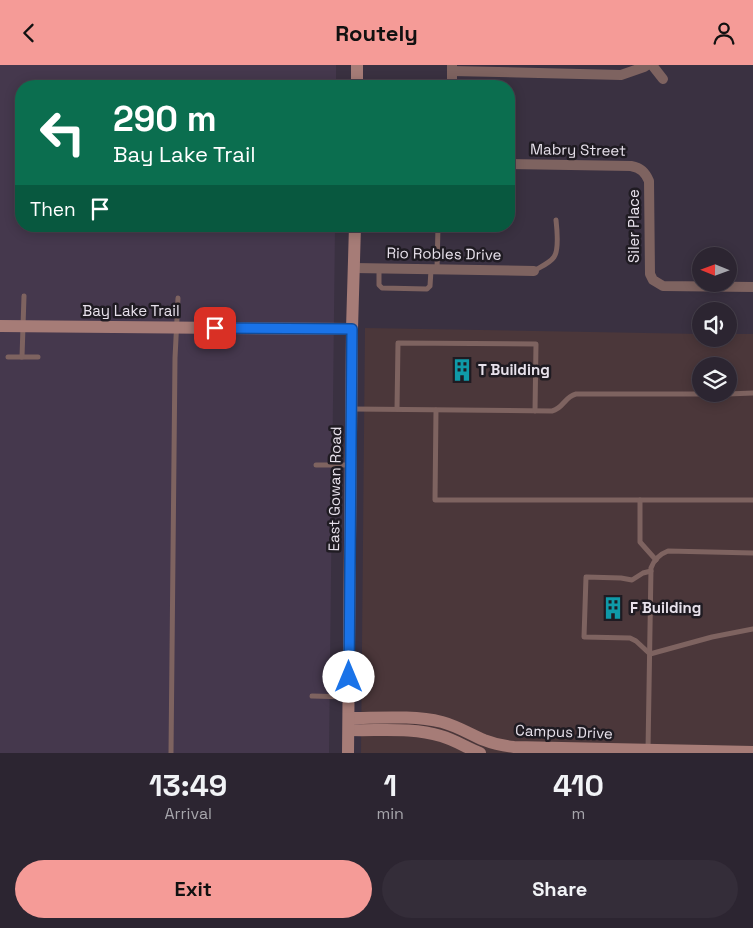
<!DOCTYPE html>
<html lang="en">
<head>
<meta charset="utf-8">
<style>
  :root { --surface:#2c2531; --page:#342d39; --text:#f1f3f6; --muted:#a6a5ab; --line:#48424d; --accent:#f59b97 }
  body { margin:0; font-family:"Space Grotesk",sans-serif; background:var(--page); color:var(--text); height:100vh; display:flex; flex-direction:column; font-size:19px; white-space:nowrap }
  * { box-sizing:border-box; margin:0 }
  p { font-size:16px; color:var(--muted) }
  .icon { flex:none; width:28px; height:28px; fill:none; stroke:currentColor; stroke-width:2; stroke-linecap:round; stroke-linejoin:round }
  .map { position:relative; height:688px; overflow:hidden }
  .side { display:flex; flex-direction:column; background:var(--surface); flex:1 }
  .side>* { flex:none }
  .guide { position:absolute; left:15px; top:15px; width:500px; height:152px; border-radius:20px; box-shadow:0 2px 12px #0003,0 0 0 1px var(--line); background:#0b6e4f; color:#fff; overflow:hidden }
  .needle { width:32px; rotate:271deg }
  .buttons { position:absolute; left:692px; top:182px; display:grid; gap:10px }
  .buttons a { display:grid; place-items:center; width:45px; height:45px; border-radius:50%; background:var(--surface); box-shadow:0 2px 12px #0003,0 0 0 1px var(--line); font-size:25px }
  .pin { position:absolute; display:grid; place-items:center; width:42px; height:42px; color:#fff; margin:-21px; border-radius:10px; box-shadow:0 2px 8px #0006 }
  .me { position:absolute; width:55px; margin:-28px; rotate:0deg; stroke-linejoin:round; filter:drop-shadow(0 0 4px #0008) }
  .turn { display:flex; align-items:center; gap:18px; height:105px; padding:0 15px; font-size:22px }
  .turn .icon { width:65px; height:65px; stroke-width:2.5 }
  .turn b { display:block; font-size:35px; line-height:42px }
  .then { display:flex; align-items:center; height:48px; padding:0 15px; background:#0003; gap:10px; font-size:19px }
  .eta { display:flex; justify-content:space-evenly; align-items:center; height:85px; text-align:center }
  .eta b { font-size:30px; font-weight:600; line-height:35px }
  .button { display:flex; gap:10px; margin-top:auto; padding:10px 15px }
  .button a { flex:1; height:58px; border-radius:30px; background:var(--accent); color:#111; font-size:20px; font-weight:600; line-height:58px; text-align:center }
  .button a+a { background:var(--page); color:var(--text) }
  header { display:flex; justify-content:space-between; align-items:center; height:65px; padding:0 15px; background:var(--accent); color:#111; font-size:22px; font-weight:600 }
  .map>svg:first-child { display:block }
  .built { fill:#45384d }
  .education { fill:#4b373a; fill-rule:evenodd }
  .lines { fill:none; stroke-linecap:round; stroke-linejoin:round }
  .lane { stroke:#7e6360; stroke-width:5 }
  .street { stroke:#7e6360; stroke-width:10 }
  .secondary { stroke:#a67c77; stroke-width:12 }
  .route-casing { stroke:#114b97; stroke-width:12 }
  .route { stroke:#1a73e8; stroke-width:9 }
  .labels { text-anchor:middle; stroke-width:5; stroke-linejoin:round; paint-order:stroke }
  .street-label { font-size:15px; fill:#e7e1eb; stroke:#1f1b22 }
  .poi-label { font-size:15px; font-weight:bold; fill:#e7e1eb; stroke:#1f1b22; text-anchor:start }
</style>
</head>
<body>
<header><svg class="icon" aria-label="back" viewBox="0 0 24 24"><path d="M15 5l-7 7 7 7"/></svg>Routely<svg class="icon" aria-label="person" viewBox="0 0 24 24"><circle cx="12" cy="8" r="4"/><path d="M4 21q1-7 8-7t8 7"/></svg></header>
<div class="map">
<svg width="753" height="688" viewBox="0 0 753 688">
  <rect width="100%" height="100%" fill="#3a3141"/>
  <path class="built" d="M0,0H336V21H21V161H335L329,688H0Z"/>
  <path class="education" d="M365,263L701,269V274H729V269H753V688H361ZM701,301H729V329H701Z"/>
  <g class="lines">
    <g class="lane">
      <path d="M379,204V220L382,223L427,224L430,221L431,205"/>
      <path d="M437,204L438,161"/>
      <path d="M534,206C540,202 550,198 554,192C559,185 557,164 556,155"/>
      <path d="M24,231L22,292H38"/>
      <path d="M8,292H22"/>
      <path d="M353,344L552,346C564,343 564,332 576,329H728L753,328"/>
      <path d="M397,344L398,278L536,279L535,346"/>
      <path d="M436,345L435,435H753"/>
      <path d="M316,400H350"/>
      <path d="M640,435V477L656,495"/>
      <path d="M651,506L643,508L632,515L621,513L586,512L584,572L630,573L636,576L650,589L712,572L753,564"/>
      <path d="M312,631L349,632"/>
      <path d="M648,685L651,503C654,495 660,489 668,486L753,488"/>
      <path d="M171,688L175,293L178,233"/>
    </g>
    <g class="street">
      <path d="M652,0L663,14"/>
      <path d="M452,6L621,10L644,2L647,0"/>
      <path d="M452,21V0"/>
      <path d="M509,99L631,101C641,103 645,107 649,116L650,209L653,215L663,221L753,222"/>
      <path d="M354,203L534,206"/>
    </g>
    <g class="secondary">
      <path d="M357,21V0"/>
      <path d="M0,261L352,264"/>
      <path d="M349,653C378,653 413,650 442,657C457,661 470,669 484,675C494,679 504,681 514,682L753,687"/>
      <path d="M349,665C379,666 412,662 441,671C455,675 467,683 480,688"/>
      <path d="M348,688L352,264L355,161"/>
    </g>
  </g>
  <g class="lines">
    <defs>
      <path id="route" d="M215,263L352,264L349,612"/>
    </defs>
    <use href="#route" class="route-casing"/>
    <use href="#route" class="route"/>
  </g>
  <defs>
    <symbol id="building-bare" viewBox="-9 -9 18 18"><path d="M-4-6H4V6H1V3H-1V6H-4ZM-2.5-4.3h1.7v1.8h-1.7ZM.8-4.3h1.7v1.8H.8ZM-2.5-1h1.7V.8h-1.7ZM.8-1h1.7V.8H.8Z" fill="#0f9aa8" stroke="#1f1b22" stroke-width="2.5" paint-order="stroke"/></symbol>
  </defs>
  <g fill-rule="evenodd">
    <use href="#building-bare" x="446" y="289" width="32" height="32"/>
    <use href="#building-bare" x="597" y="527" width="32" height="32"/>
  </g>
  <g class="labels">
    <g class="street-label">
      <text transform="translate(578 85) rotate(1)" y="5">Mabry Street</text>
      <text transform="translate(634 161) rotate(-90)" y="5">Siler Place</text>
      <text transform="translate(444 189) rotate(1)" y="5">Rio Robles Drive</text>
      <text x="131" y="251">Bay Lake Trail</text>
      <text transform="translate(335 424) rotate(-89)" y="5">East Gowan Road</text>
      <text transform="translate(564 667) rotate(2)" y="5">Campus Drive</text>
    </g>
    <g class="poi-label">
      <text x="478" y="310">T Building</text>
      <text x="630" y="548">F Building</text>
    </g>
  </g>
</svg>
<div class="buttons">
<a><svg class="needle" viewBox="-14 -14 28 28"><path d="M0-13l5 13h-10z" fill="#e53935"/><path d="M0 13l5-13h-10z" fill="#a6a5ab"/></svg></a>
<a><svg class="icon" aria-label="sound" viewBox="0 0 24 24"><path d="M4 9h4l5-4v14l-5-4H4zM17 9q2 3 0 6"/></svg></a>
<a><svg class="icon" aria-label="layers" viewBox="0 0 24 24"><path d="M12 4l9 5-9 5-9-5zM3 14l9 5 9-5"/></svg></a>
</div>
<div class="pin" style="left:215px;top:263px;background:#d93025"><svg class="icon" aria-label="arrive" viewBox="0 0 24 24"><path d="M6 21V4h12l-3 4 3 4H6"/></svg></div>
<svg class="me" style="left:349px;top:612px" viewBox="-20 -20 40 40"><circle r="19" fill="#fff"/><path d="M0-13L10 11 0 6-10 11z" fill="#1a73e8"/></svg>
<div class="guide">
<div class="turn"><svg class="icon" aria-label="left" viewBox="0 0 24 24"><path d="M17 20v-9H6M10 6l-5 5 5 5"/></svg><div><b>290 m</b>Bay Lake Trail</div></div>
<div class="then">Then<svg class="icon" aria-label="arrive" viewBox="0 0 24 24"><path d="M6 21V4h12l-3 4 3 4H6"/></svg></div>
</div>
</div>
<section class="side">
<div class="eta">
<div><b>13:49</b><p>Arrival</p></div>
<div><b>1</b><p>min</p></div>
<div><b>410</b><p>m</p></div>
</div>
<div class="button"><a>Exit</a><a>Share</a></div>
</section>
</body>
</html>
